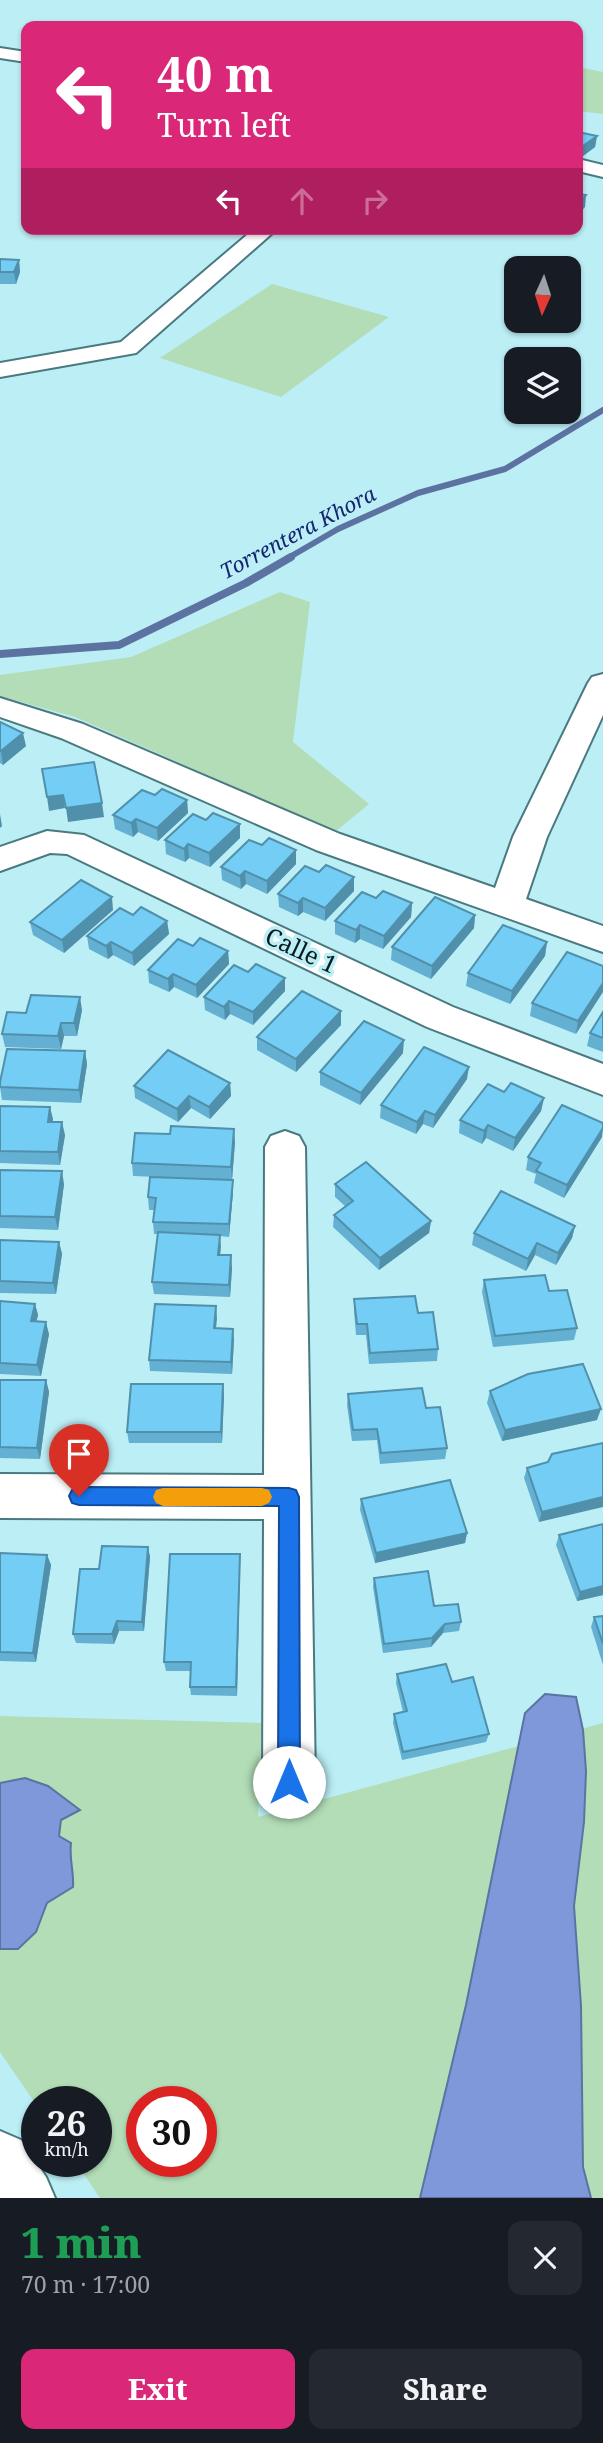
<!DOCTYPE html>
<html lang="en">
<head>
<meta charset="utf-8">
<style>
  :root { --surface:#171b24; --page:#242831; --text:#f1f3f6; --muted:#9ea1a6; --accent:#db2777 }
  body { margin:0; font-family:"Noto Serif",serif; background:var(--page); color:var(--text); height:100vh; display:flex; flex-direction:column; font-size:26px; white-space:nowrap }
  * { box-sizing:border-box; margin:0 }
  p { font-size:23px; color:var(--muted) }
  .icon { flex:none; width:38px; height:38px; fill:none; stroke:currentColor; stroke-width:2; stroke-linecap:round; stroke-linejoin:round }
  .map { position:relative; height:2198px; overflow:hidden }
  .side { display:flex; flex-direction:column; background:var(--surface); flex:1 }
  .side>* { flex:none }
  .banner { position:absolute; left:21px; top:21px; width:562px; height:214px; border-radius:14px; box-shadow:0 2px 5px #0004; background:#db2777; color:#fff; overflow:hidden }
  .needle { width:46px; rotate:183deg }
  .tools { position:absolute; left:504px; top:256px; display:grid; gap:14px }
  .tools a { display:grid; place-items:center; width:77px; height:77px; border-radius:14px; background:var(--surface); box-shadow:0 2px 5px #0004; font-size:35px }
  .speed { position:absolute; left:21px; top:2086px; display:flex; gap:14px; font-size:35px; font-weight:700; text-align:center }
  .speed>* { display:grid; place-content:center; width:91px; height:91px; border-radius:50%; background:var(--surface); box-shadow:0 2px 5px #0004; line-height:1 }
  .speed small { font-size:18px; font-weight:400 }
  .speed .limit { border:10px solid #d22; background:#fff; color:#111 }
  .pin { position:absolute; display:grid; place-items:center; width:60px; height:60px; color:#fff; margin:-72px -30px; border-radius:50% 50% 50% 0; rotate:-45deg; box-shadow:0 0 7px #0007 }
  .pin .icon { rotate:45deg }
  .me { position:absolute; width:77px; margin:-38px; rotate:0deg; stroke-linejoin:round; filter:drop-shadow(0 0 5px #0008) }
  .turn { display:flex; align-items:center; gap:24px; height:147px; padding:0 21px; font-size:32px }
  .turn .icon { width:91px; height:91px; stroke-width:2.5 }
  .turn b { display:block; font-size:49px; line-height:60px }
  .lanes { display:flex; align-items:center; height:66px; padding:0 21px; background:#0003; justify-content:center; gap:35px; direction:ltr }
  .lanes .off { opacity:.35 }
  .round { display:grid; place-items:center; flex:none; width:74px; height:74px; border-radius:14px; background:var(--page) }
  .head { display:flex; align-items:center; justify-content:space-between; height:119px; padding:0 21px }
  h1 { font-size:42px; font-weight:800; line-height:52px; color:#1e9e55 }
  .cta { display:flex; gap:14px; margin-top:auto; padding:14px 21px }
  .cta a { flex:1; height:80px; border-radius:14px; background:var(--accent); color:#fff; font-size:28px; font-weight:800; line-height:80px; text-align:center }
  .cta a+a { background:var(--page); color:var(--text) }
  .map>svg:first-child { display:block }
  .green { fill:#b2ddb7; fill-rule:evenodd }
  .water { fill:#7f98da; stroke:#5c73a2; stroke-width:2 }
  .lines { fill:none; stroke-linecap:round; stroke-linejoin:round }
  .stream-far1 { stroke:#5c73a2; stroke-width:6 }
  .stream { stroke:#5c73a2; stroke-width:8 }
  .street-casing { stroke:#4a7980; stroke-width:4 }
  .street { fill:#fff; fill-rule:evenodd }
  .wall { fill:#63b0d2 }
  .shaded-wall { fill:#5090ab }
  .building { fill:#73cdf4; stroke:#5090ab; stroke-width:2 }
  .route { fill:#1a73e8; stroke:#114b97; stroke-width:2 }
  .slow { fill:#f59e0b }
  .labels { text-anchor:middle; stroke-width:7; stroke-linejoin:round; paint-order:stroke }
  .far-water-label { font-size:21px; font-style:italic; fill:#152571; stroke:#bceef6 }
  .street-label { font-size:24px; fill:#091c1f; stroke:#bceef6 }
</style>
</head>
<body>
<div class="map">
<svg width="603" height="2198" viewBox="0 0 603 2198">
  <rect width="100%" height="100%" fill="#bceef6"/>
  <g class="green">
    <path d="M578,67L603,72V114L578,111Z"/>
    <path d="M272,284L389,317L281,397L160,358Z"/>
    <path d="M280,592L310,602L293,742L369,804L336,831L75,717L0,696V675L131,657Z"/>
    <path d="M0,1716L262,1723L258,1817L603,1723V2198H100L75,2161H96V2102H37V2106L0,2052ZM142,2102H201V2161H142Z"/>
  </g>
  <g class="water">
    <path d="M545,1694L576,1697L583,1730L586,1771L584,1822L574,1906L581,2006L583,2167L591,2198H420L466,2005L525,1713Z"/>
    <path d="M25,1778L48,1786L80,1810L61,1820L59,1836L71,1843C69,1859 74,1871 73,1887L47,1903L36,1932L18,1949H0V1783Z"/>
  </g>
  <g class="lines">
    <path class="stream-far1" d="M288,558L338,529L418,493L505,469L603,410"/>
    <path class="stream" d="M0,654L119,645L246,583L291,557"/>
    <defs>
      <g id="street">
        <path d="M0,48L26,52V62L0,58Z"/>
        <path d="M578,159L603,165V177L578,171Z"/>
        <path d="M254,229H277L136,353L0,377V363L121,342Z"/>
        <path d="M603,674V715L547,837L526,899L603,926V952L316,850L61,738L0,717V698L83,724L340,834L495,888L513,837L588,683L592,677Z"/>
        <path d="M47,831L84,835L453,1007L603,1064V1095L427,1027L67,854L50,853L0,871V847Z"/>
        <path d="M285,1131L299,1136L305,1147L315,1782L308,1801L289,1808L270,1801L263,1782L264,1519L0,1518V1474L264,1475L265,1147L271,1136Z"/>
        <path d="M0,2131L21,2140L46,2177L55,2198H0Z"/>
      </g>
    </defs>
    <use href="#street" class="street-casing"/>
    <use href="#street" class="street"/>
  </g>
  <g class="wall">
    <path d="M578,132L597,136L595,147L579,159H578Z"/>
    <path d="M0,259L19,260L20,272L16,284H0Z"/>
    <path d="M0,722L26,746L3,765L0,763Z"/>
    <path d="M155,795L187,800L188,813L158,841L138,832L133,837L115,829L113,815Z"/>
    <path d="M240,838L210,867L189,858L185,862L166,854L165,840Z"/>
    <path d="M262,845L296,850V864L267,894L246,884L241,889L222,880L221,867Z"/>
    <path d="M354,891L325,921L303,912L298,916L279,907L278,894Z"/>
    <path d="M376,898L412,903L411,917L383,949L360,939L355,943L335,934V921Z"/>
    <path d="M113,910L64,953L33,935L30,922Z"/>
    <path d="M133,915L167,921L169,934L134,966L113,955L108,959L89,949L87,936Z"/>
    <path d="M475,915L474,928L431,979L391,960L392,947Z"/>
    <path d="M547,942L545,956L510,1004L466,986L468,973Z"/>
    <path d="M193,946L228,951L229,964L197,998L174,987L169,992L149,983L148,970Z"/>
    <path d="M603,966L576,1034L530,1016L532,1003Z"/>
    <path d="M248,972L285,978V991L253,1025L230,1014L225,1020L205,1010L204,997Z"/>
    <path d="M82,1010L77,1036H64L61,1049L5,1047L2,1034L26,1013Z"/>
    <path d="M341,1011V1025L296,1072L257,1050V1037Z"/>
    <path d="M603,1012V1052L587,1046L590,1033Z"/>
    <path d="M85,1051L87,1064L81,1103L2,1100L0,1087Z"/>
    <path d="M403,1053L360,1105L320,1085V1072Z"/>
    <path d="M467,1079L433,1128L423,1124L416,1134L380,1118L381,1105Z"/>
    <path d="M230,1083L231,1096L210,1119L191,1108L178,1122L135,1098L134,1086Z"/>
    <path d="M504,1092L544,1098L541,1111L513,1151L486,1138L482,1144L459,1133L460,1120Z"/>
    <path d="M0,1106L50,1107L53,1122L65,1135L60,1165L0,1163Z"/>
    <path d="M602,1137L564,1198L534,1183L536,1174L526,1170L528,1157Z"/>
    <path d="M235,1142L232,1180L233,1192L229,1237L220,1236V1255L232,1268L230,1297L154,1294L152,1282L158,1234H154L153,1222L154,1210H149L148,1197L205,1179L133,1176L132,1163Z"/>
    <path d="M0,1170L64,1184L58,1230L0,1228Z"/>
    <path d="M335,1184L431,1221L429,1233L379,1270L333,1227L334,1215L345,1206L335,1197Z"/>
    <path d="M575,1226L572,1238L556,1265L535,1255L526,1271L472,1245L474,1233Z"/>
    <path d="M0,1240L59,1242L62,1254L56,1294L0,1293Z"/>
    <path d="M484,1280L549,1291L577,1328L574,1340L493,1347L482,1292Z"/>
    <path d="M354,1299L418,1313L438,1349L437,1361L369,1364L366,1335H356L354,1311Z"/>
    <path d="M0,1301L35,1304L38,1315L36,1321L49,1334L41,1376L0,1374Z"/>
    <path d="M216,1306V1328L234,1340L232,1374L150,1371L149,1360Z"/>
    <path d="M0,1380H46L49,1392L40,1459L0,1458Z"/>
    <path d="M490,1391L597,1420L502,1441L487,1403Z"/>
    <path d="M348,1394L426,1408L447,1448L445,1459L380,1464L377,1440L352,1441L347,1405Z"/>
    <path d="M224,1395L222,1443H129L127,1432Z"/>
    <path d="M603,1443L539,1522L524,1478L527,1468L548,1462Z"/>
    <path d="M361,1499L467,1533L465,1543L375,1563L360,1510Z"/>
    <path d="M603,1524V1595L577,1601L556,1545L559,1535Z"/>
    <path d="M148,1547L150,1557L144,1631H119L114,1644L76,1643L73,1634L99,1569Z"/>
    <path d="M0,1553L47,1555L51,1565L36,1662L0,1661Z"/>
    <path d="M240,1554V1564L237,1696L191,1695L190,1687L191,1671H166L164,1662Z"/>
    <path d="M374,1578L434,1606L461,1622L459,1631L443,1633L431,1647L383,1653L373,1587Z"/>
    <path d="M603,1616V1665L591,1627L594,1617Z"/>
    <path d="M397,1674L489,1734L486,1742L402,1760L393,1723L394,1714L403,1712L396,1683Z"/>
  </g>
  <g class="shaded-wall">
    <path d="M597,136L595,147L579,159L580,148Z"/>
    <path d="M586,195L585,207L578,215V205Z"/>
    <path d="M19,260L20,272L16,284L14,272Z"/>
    <path d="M23,733L26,746L3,765L1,751Z"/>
    <path d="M63,795L65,808L49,811L47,797Z"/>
    <path d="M187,800L188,813L158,841L157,828Z"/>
    <path d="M102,803L104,817L68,822L66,808Z"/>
    <path d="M0,814L2,826L0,828Z"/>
    <path d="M136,819L138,832L133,837L131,823Z"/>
    <path d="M240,824V838L210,867L209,853Z"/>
    <path d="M188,844L189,858L185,862L184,849Z"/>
    <path d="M296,850V864L267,894V881Z"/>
    <path d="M245,871L246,884L241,889L240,876Z"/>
    <path d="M354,877V891L325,921V908Z"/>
    <path d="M112,897L113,910L64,953L62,940Z"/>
    <path d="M303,898V912L298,916V903Z"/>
    <path d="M412,903L411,917L383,949L384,936Z"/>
    <path d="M475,915L474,928L431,979L432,966Z"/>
    <path d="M167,921L169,934L134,966L132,953Z"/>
    <path d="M360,925V939L355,943L356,930Z"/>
    <path d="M111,942L113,955L108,959L106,946Z"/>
    <path d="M547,942L545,956L510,1004L512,991Z"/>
    <path d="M228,951L229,964L197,998L196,985Z"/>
    <path d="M173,974L174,987L169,992L168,979Z"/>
    <path d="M285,978V991L253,1025V1012Z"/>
    <path d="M603,983V992L576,1034L578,1021Z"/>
    <path d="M80,997L82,1010L77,1036L74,1023Z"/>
    <path d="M229,1001L230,1014L225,1020L224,1007Z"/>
    <path d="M341,1011V1025L296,1072V1059Z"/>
    <path d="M61,1023L64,1036L61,1049L58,1036Z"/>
    <path d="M404,1040L403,1053L360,1105L361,1093Z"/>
    <path d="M85,1051L87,1064L81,1103L79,1090Z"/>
    <path d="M469,1067L467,1079L433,1128L435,1115Z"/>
    <path d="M230,1083L231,1096L210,1119L209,1107Z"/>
    <path d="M189,1096L191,1108L178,1122L177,1109Z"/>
    <path d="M544,1098L541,1111L513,1151L515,1138Z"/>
    <path d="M50,1107L53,1119L51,1135L48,1122Z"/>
    <path d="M425,1111L423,1124L416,1134L417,1122Z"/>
    <path d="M62,1122L65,1135L60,1165L58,1152Z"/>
    <path d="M488,1125L486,1138L482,1144L484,1131Z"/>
    <path d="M603,1128L602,1137L564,1198L567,1185Z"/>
    <path d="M234,1129L235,1142L232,1180L231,1167Z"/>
    <path d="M62,1171L64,1184L58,1230L55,1217Z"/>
    <path d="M233,1180V1192L229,1237V1224Z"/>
    <path d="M431,1221L429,1233L379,1270L380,1258Z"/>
    <path d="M575,1226L572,1238L556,1265L558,1253Z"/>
    <path d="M220,1235L221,1247L219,1267L218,1255Z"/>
    <path d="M59,1242L62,1254L56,1294L53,1283Z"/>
    <path d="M537,1243L535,1255L526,1271L528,1259Z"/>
    <path d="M231,1255L232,1268L230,1297L229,1285Z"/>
    <path d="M35,1304L38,1315L34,1333L31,1321Z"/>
    <path d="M216,1306L217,1318L215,1340L214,1328Z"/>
    <path d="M46,1322L49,1334L41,1376L37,1365Z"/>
    <path d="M233,1329L234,1340L232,1374L231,1362Z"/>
    <path d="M46,1380L49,1392L40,1459L37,1448Z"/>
    <path d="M223,1384L224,1395L222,1443L221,1432Z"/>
    <path d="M601,1409L597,1420L502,1441L505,1430Z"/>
    <path d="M603,1497V1507L539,1522L542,1512Z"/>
    <path d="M467,1533L465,1543L375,1563L376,1553Z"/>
    <path d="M148,1547L150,1557L144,1631L142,1622Z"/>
    <path d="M240,1554V1564L237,1696L236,1687Z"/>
    <path d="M47,1555L51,1565L36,1662L33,1653Z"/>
    <path d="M603,1586V1595L577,1601L580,1592Z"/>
    <path d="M117,1621L119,1631L114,1644L112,1634Z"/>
    <path d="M445,1624L443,1633L431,1647L432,1638Z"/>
  </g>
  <g class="building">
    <path d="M578,132L597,136L580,148L578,147Z"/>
    <path d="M578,194L586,195L578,205Z"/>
    <path d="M0,259L19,260L14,272H0Z"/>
    <path d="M0,722L23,733L1,751H0Z"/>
    <path d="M94,762L102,803L66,808L63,795L47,797L42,769Z"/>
    <path d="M162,789L187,800L157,828L136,819L131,823L113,815L142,790L155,795Z"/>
    <path d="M213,813L240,824L209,853L188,844L184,849L165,840L193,814L206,820Z"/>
    <path d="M269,838L296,850L267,881L245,871L240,876L221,867L249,840L262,845Z"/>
    <path d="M326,865L354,877L325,908L303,898L298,903L278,894L305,866L319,872Z"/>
    <path d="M81,880L112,897L62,940L30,922Z"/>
    <path d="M383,891L412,903L384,936L360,925L356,930L335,921L362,892L376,898Z"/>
    <path d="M435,897L475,915L432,966L392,947Z"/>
    <path d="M141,907L167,921L132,953L111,942L106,946L87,936L120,908L133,915Z"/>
    <path d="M503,925L547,942L512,991L468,973Z"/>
    <path d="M200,938L228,951L196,985L173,974L168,979L148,970L178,939L193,946Z"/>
    <path d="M567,952L603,966V983L578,1021L532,1003Z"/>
    <path d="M256,964L285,978L253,1012L229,1001L224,1007L204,997L234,965L248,972Z"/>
    <path d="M302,991L341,1011L296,1059L257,1037Z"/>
    <path d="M31,995L80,997L74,1023H61L58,1036L2,1034L7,1012L26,1013Z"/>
    <path d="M603,1012V1038L590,1033Z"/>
    <path d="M364,1021L404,1040L361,1093L320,1072Z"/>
    <path d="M424,1047L469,1067L435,1115L425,1111L417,1122L381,1105Z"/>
    <path d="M7,1049L85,1051L79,1090L0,1087V1082Z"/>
    <path d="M168,1050L230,1083L209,1107L189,1096L177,1109L134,1086Z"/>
    <path d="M511,1083L544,1098L515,1138L488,1125L484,1131L460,1120L488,1084L504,1092Z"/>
    <path d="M562,1105L603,1123V1128L567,1185L536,1171L541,1163L528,1157Z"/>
    <path d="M0,1106L50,1107L48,1122H62L58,1152L0,1151Z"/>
    <path d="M171,1126L234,1129L231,1167L132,1163L135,1133L170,1134Z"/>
    <path d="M366,1162L431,1221L380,1258L334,1215L353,1201L335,1184Z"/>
    <path d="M0,1170L62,1171L55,1217L0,1216Z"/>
    <path d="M150,1177L233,1180L229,1224L153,1222L156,1198L148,1197Z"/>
    <path d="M501,1191L575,1226L558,1253L537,1243L528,1259L474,1233Z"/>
    <path d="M158,1232L220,1235L218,1255H231L229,1285L152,1282Z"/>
    <path d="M0,1240L59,1242L53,1283L0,1281Z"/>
    <path d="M545,1275L549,1291L567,1290L577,1328L495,1336L484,1280Z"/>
    <path d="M415,1296L418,1313L433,1312L438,1349L370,1353L367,1324H357L354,1299Z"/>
    <path d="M0,1301L35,1304L31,1321L46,1322L37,1365L0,1363Z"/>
    <path d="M155,1304L216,1306L214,1328L233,1329L231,1362L149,1360Z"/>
    <path d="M583,1364L601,1409L505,1430L490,1391L528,1374Z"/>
    <path d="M0,1380H46L37,1448L0,1447Z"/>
    <path d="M131,1384H223L221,1432H127Z"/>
    <path d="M422,1388L426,1408L440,1407L447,1448L381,1453L377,1429L353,1430L348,1394Z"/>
    <path d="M603,1443V1497L542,1512L527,1468L548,1462L552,1454Z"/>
    <path d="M450,1480L467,1533L376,1553L361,1499Z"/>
    <path d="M603,1524V1586L580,1592L559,1535Z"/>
    <path d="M102,1546L148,1547L142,1622L117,1621L112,1634H73L80,1569H99Z"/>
    <path d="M0,1553L47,1555L33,1653L0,1652Z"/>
    <path d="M170,1554H240L236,1687H190L191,1662H164Z"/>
    <path d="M428,1571L434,1606L458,1604L461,1622L445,1624L432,1638L384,1644L374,1578Z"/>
    <path d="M603,1616V1644L594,1617Z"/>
    <path d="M446,1664L452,1682L473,1677L489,1734L403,1752L394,1714L407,1711L397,1674Z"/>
  </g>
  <path class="route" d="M79,1487L289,1488L296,1490L299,1497L300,1782L296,1790L289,1793L281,1790L278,1782L279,1506L79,1505L72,1503L69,1496L72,1490Z"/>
  <path class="slow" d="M163,1488H262L269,1490L272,1497L269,1503L262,1506H163L156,1503L153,1497L156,1490Z"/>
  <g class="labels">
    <g class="far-water-label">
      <text transform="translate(298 533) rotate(-28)" y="7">Torrentera Khora</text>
    </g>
    <g class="street-label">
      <text transform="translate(301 951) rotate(25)" y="8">Calle 1</text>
    </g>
  </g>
</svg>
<div class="tools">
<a><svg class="needle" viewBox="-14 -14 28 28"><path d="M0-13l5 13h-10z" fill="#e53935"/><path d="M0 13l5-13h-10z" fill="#9ea1a6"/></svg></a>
<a><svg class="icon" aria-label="layers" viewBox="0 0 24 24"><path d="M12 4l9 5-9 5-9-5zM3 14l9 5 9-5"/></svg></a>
</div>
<div class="speed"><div>26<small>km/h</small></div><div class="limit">30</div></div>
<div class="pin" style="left:79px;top:1496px;background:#d93025"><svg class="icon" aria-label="arrive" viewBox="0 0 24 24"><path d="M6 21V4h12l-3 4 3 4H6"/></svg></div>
<svg class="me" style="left:289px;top:1782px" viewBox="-20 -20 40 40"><circle r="19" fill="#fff"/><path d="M0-13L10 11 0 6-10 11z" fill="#1a73e8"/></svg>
<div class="banner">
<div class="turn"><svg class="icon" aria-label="left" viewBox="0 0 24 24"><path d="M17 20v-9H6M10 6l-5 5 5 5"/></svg><div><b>40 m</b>Turn left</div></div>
<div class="lanes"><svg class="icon" aria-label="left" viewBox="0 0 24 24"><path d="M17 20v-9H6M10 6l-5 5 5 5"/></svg><svg class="icon off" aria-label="ahead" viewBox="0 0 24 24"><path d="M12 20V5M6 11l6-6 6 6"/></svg><svg class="icon off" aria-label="right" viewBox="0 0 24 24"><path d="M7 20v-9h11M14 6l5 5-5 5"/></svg></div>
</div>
</div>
<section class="side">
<div class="head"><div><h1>1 min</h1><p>70 m · 17:00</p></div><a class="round"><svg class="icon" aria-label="close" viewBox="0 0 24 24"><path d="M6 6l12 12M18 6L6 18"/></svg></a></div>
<div class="cta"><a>Exit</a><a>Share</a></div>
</section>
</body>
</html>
